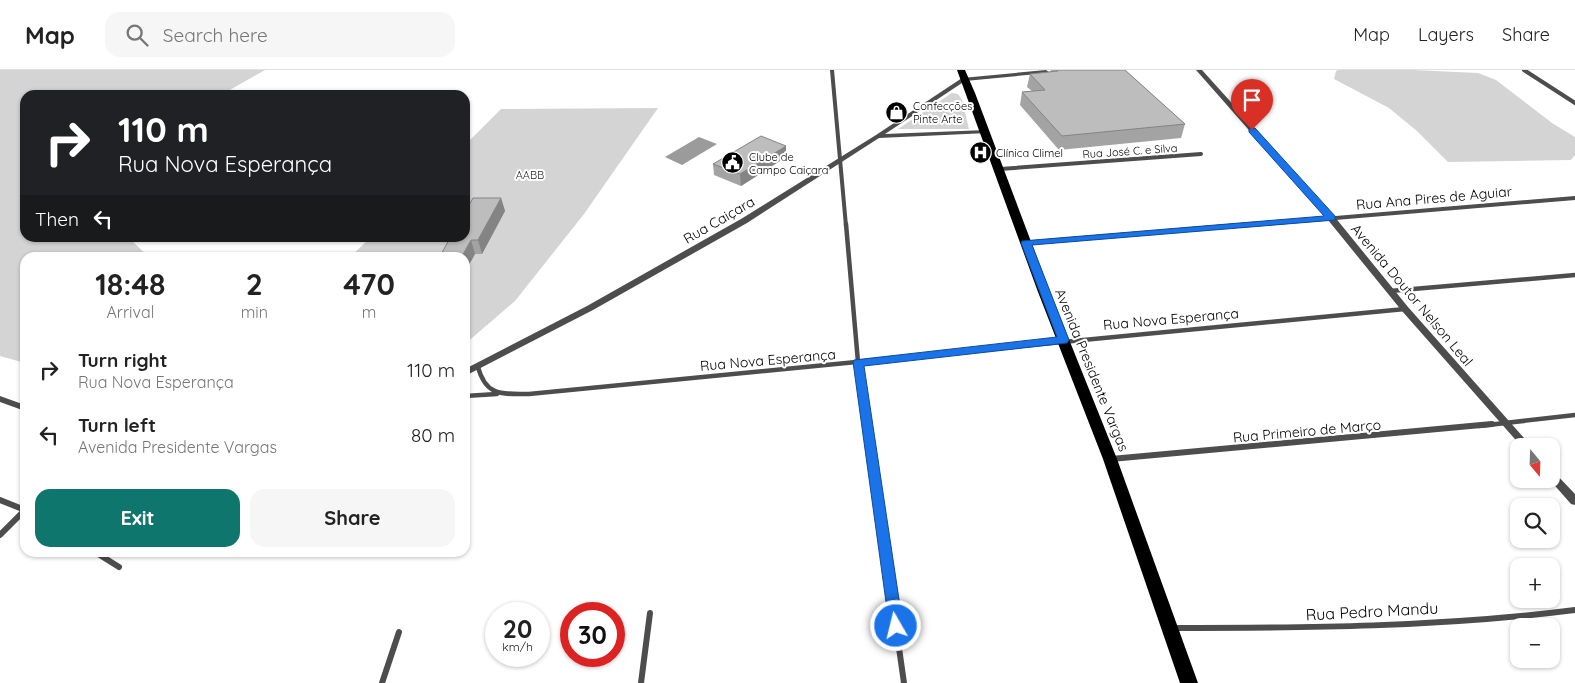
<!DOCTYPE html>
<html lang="en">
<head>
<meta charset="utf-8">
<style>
  :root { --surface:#fff; --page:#f6f6f6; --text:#222; --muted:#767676; --line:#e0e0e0; --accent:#0f766e }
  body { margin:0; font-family:Quicksand,sans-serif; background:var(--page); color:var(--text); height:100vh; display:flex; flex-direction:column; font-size:19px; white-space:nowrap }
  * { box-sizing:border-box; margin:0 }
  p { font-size:16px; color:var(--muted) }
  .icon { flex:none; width:28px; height:28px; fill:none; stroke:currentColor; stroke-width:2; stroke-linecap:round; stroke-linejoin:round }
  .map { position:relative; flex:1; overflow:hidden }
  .drawer { position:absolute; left:20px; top:182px; width:450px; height:305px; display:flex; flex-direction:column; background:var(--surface); border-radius:15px; box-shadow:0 1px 4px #0004 }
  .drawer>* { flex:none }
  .banner { position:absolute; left:20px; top:20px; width:450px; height:152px; border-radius:15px; box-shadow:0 1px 4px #0004; background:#202124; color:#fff; overflow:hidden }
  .needle { width:32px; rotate:161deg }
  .buttons { position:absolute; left:1510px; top:368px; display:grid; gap:10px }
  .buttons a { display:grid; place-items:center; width:50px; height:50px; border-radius:10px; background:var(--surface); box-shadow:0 1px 4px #0004; font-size:25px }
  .speed { position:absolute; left:485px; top:532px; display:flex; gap:10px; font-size:25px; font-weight:700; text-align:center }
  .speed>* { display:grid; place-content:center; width:65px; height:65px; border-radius:50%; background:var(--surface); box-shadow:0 1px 4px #0004; line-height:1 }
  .speed small { font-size:12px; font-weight:400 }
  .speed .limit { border:8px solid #d22; background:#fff; color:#111 }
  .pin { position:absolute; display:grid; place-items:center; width:42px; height:42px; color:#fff; margin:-51px -21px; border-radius:50% 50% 50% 0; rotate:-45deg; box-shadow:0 0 5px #0007 }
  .pin .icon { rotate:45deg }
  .me { position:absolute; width:55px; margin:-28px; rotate:352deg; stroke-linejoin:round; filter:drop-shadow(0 0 4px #0008) }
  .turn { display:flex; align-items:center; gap:18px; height:105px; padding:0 15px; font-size:22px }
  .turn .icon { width:65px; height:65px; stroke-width:2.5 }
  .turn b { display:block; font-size:35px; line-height:42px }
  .then { display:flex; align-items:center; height:48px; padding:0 15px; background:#0003; gap:10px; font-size:19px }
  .eta { display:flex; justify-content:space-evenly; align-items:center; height:85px; text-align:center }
  .eta b { font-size:30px; font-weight:800; line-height:35px }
  .button { display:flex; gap:10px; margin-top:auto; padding:10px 15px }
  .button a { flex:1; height:58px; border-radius:15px; background:var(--accent); color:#fff; font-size:20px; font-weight:800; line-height:58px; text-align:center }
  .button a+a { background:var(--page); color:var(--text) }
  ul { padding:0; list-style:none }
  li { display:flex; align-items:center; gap:15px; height:65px; padding:0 15px }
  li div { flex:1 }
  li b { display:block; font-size:19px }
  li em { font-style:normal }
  header { display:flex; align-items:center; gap:30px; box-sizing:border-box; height:70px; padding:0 25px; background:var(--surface); border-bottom:1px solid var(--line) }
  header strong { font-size:24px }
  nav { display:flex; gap:28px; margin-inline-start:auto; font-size:18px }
  .search { width:350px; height:45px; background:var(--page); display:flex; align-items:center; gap:12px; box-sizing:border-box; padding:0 18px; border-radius:15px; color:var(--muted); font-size:19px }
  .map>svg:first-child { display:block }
  .green { fill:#d4d4d4 }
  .water { fill:#9b9b9b }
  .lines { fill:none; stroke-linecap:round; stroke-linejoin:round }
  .minor-far2 { stroke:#4d4d4d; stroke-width:4 }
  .minor-far1 { stroke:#4d4d4d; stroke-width:4.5 }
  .minor { stroke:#4d4d4d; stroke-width:6 }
  .tertiary { fill:#4d4d4d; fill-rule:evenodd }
  .primary { fill:#000; fill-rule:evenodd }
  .wall { fill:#a3a3a3 }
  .shaded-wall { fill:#848484 }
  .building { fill:#bdbdbd; stroke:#848484 }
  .route { fill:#1a73e8; stroke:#114b97 }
  .labels { text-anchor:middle; stroke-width:4; stroke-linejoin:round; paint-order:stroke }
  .far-poi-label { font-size:11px; fill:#000; stroke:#fff; text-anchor:start }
  .far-street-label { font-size:11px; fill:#000; stroke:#fff }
  .far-park-label { font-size:11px; fill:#2b2b2b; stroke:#fff }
  .street-label { font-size:14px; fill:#000; stroke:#fff }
  .near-street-label { font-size:16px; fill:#000; stroke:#fff }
</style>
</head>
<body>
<header>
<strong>Map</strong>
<div class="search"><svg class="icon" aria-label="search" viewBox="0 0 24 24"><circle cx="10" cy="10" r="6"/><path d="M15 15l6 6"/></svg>Search here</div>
<nav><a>Map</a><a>Layers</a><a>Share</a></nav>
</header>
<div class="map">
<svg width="1575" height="613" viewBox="0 0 1575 613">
  <rect width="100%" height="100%" fill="#fff"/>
  <g class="green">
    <path d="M0,0H265L221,25H25V168H129L149,187L25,188V293L0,286Z"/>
    <path d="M1338,0H1412L1478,3L1496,10L1552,53L1575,67V85L1571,90L1448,92L1417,61L1389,38L1334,9L1336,1Z"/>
    <path d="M952,23L958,24L962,30L969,59H898Z"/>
    <path d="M658,38L584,144L515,231L465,274V188H349L370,168H465V75L501,39Z"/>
  </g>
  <path class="water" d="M699,67L717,74L682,95L665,87Z"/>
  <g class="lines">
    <g class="minor-far2">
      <path d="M832,0L846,156"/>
      <path d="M1524,0L1575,33"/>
      <path d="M1000,99L1201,84"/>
      <path d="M1239,156L1575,128"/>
    </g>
    <g class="minor-far1">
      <path d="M846,154L858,292L867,356"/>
      <path d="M1026,173L1254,154"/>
      <path d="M1390,221L1575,205"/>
      <path d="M478,297C486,327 503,324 529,324C821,296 1113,266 1405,239"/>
      <path d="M465,326L497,324"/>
      <path d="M1479,356L1575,345"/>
    </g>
    <g class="minor">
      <path d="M867,354L904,613"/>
      <path d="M1111,389L1492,354"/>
      <path d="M0,430L25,440"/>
      <path d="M0,465L25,440"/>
      <path d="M95,482L119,497"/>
      <path d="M1171,558C1306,558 1441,557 1575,540"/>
      <path d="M382,613L399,562"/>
      <path d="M641,613L650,543"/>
    </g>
    <g class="tertiary">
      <path d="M1046,0L1049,2L1048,3L965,11L885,64L986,60L988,61V63L879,68L747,153L593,240L465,306V299L587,236L741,149L876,65L962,8Z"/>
      <path d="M1196,0H1202L1334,146L1408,237L1531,376H1521L1402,241L1328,150Z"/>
      <path d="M0,326L25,335V341L0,332Z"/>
      <path d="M1551,401L1554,402L1575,424V435L1571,434L1549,409H1551Z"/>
    </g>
    <path class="primary" d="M957,0H965L975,23L1050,222L1117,389L1198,613H1180L1103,389L1038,222Z"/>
  </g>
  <g class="wall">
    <path d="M1051,0H1125L1185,54L1181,68L1059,80L1020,35L1022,22L1032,21L1027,17L1030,4L1050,2Z"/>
    <path d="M786,87L741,116L714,105L713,94Z"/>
    <path d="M473,128H501L505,141L482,184H475L465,202Z"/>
  </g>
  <g class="shaded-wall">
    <path d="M786,76V87L741,116L740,104Z"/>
    <path d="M501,128L505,141L482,184L478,170Z"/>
    <path d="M471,170L475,184L465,202V188H461Z"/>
  </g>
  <g class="building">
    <path d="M1058,0H1125L1185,54L1062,66L1022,22L1045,20L1030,4L1058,1Z"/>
    <path d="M761,66L786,76L740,104L713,94Z"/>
    <path d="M473,128H501L478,170H471L461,188H439L450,168H465V142Z"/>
  </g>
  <path class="route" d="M1249,58H1255L1335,146V150L1032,175L1069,270L1067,273L864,296L903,556L901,561L896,563L890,561L853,292L854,290L1057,267L1021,173L1022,171L1324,146L1249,62Z"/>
  <defs>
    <symbol id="shop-disc" viewBox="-11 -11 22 22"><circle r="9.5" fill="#000" stroke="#fff"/><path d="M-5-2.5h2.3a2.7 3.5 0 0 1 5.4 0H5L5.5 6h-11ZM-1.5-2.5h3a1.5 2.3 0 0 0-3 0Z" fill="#fff"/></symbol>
    <symbol id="hospital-disc" viewBox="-11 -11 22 22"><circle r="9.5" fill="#000" stroke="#fff"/><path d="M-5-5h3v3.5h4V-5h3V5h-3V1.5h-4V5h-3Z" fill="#fff"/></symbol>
    <symbol id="civic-disc" viewBox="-11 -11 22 22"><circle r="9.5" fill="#000" stroke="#fff"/><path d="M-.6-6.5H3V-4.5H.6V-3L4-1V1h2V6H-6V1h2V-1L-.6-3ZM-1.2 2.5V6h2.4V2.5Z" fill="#fff"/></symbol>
  </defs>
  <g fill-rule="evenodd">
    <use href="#shop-disc" x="884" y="30" width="25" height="25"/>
    <use href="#hospital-disc" x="968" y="70" width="25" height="25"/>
    <use href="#civic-disc" x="720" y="80" width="25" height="25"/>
  </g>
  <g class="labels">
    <g class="far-poi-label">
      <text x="913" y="40">Confecções<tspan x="913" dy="13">Pinte Arte</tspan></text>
      <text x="996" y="87">Clínica Climel</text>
      <text x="749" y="91">Clube de<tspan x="749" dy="13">Campo Caiçara</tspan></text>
    </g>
    <g class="far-street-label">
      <text transform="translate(1130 81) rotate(-4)" y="4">Rua José C. e Silva</text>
    </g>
    <g class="far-park-label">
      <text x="530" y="109">AABB</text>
    </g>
    <g class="street-label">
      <text transform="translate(1434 128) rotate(-5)" y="5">Rua Ana Pires de Aguiar</text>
      <text transform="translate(719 150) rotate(-30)" y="5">Rua Caiçara</text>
      <text transform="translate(1412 225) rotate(50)" y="5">Avenida Doutor Nelson Leal</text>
      <text transform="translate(1171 249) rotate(-5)" y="5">Rua Nova Esperança</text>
      <text transform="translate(768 290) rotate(-5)" y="5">Rua Nova Esperança</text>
      <text transform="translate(1092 300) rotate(68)" y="5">Avenida Presidente Vargas</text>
      <text transform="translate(1307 361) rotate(-5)" y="5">Rua Primeiro de Março</text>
    </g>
    <g class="near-street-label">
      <text transform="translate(1372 541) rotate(-3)" y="6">Rua Pedro Mandu</text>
    </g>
  </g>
</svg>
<div class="buttons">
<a><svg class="needle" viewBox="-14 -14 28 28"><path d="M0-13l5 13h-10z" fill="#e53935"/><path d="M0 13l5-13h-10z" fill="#767676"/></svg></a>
<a><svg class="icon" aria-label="search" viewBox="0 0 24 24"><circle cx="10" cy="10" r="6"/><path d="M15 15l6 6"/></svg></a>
<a>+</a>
<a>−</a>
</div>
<div class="speed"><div>20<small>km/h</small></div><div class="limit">30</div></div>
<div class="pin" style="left:1252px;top:60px;background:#d93025"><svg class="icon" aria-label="arrive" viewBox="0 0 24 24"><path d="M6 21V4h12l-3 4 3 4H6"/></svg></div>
<svg class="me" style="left:896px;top:556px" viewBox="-20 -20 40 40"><circle r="17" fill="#1a73e8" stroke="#fff" stroke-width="3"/><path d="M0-11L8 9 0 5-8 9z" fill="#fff"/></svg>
<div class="banner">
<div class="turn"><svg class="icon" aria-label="right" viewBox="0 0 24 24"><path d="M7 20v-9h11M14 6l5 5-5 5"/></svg><div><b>110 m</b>Rua Nova Esperança</div></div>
<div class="then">Then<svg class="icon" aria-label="left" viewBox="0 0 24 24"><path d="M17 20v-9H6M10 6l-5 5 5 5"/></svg></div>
</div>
<section class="drawer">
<div class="eta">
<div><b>18:48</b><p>Arrival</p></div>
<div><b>2</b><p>min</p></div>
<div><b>470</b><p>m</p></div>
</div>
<ul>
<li><svg class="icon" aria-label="right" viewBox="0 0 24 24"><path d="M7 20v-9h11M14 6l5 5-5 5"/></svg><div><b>Turn right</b><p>Rua Nova Esperança</p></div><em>110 m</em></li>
<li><svg class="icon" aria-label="left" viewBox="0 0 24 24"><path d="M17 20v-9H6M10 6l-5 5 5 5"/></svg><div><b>Turn left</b><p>Avenida Presidente Vargas</p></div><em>80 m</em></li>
</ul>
<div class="button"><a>Exit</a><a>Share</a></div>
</section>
</div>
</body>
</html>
